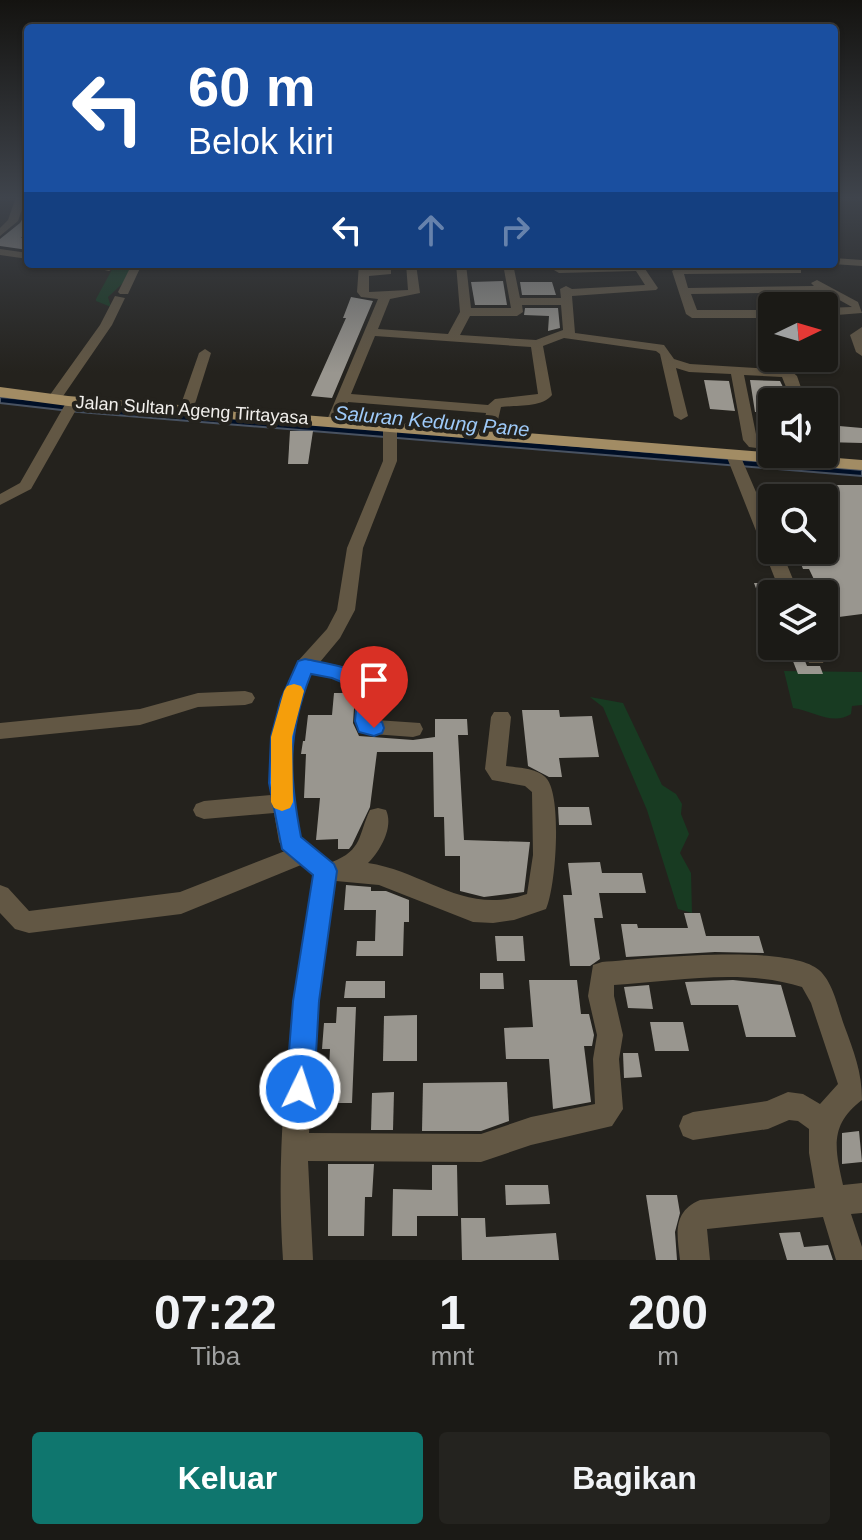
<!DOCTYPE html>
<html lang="id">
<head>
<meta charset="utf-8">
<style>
  :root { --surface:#1b1a16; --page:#24231f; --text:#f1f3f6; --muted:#a0a1a1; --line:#393835; --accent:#0f766e }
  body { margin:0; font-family:Arial,sans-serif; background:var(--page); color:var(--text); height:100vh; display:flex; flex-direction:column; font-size:30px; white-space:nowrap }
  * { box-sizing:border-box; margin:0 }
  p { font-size:26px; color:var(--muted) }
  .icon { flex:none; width:44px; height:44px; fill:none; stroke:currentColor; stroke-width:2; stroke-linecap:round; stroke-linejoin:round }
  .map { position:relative; height:1260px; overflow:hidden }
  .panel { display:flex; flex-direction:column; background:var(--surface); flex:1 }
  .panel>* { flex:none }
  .guide { position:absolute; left:24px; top:24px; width:814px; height:244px; border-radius:8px; box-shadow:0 2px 6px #0004,0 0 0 2px var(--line); background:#1a4fa0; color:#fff; overflow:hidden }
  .needle { width:52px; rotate:85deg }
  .buttons { position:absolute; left:758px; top:292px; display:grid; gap:16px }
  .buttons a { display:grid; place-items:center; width:80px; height:80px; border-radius:8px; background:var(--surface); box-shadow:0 2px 6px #0004,0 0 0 2px var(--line); font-size:40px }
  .pin { position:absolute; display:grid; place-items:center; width:68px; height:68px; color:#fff; margin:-82px -34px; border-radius:50% 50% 50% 0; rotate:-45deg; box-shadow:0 0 8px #0007 }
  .pin .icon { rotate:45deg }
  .me { position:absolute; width:88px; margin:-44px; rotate:4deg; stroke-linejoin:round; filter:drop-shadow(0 0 6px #0008) }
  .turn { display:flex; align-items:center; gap:28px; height:168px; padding:0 32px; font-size:36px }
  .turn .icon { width:104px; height:104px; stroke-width:2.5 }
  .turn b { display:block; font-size:56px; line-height:68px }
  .lanes { display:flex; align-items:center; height:76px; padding:0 32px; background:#0003; justify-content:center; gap:40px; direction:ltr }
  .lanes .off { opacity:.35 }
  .eta { display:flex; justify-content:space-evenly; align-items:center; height:136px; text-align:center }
  .eta b { font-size:48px; font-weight:700; line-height:56px }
  .button { display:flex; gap:16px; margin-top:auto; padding:16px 32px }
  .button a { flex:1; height:92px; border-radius:8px; background:var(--accent); color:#fff; font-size:32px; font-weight:700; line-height:92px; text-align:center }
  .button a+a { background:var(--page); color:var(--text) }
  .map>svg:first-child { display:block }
  .green { fill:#183b22 }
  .water { fill:#000f26; stroke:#485261; stroke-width:2 }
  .building { fill:#99968f }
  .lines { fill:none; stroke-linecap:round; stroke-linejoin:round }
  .minor { fill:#625744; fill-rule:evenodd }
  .major { fill:#a28c64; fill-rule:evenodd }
  .route { fill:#1a73e8; stroke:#114b97; stroke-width:2 }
  .slow { fill:#f59e0b }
  .labels { text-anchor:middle; stroke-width:8; stroke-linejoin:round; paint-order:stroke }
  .far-street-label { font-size:18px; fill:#f1efec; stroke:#24221d }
  .far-water-label { font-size:20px; font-style:italic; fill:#9ecaf9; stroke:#24221d }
</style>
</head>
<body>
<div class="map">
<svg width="862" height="1260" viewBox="0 0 862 1260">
  <rect width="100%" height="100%" fill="#24221d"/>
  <g class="green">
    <path d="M115,264H133L123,283L108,297L111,307L96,301V299Z"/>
    <path d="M784,671L862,672V705L852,706L851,714C833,726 813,711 793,708Z"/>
    <path d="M590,697L623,703L662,785L676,794L682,804L681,814L689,834L680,853L691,873L692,913L678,909L647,810L603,707Z"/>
  </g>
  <path class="water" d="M0,397L862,470V476L79,412L0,403Z"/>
  <g class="building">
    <path d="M28,210V230L21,238H28V250L0,246V239L20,223Z"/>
    <path d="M503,281L507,305H475L471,282Z"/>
    <path d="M520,282H552L556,295H522Z"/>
    <path d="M351,297L373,301L332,398L311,396L346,318H343Z"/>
    <path d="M525,308H558L560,328L548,331L549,316L524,315Z"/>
    <path d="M704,380L729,381L735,411L710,409Z"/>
    <path d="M750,380L780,381L783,387L788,402H772V439L767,438L760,412H755Z"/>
    <path d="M824,389L839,426L862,428V443L824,442Z"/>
    <path d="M290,431H313L308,464H288Z"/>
    <path d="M801,485H862V614L831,618L824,594H821L809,569H803L798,556H835L830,528H824V498H807Z"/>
    <path d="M754,583H772V628H771Z"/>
    <path d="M787,646H799L807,666H820L823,674H798Z"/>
    <path d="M334,693H355L353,723L359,736L413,740L435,737V719H467L468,735H458L464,840L530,842L524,892L484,897L460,891V856H445L444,817H434L433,752H377L370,807L352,845L349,849H338V839L316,840L320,798H304L306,754H301L303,741H305L308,715H332Z"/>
    <path d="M522,710H559L560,717L592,716L599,757L559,758L562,777H549L528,766Z"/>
    <path d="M558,807H589L592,825H559Z"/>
    <path d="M600,862L602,873H642L646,893H599L603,918H594L600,959L590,966H570L563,895H572L568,863Z"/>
    <path d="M346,885L371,887V891H386L409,900V922H404L403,956H356L357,941H375L376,910H344Z"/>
    <path d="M684,913H700L706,936H759L764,953L715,952L626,957L621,924H637L638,928H688Z"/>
    <path d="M495,936H523L525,961H497Z"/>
    <path d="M480,973H503L504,989H480Z"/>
    <path d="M529,980H577L581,1014H589L594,1035L592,1046H584L591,1102L553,1109L549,1059H506L504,1028L533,1027Z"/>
    <path d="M733,980L781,985L796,1037H746L738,1005H691L685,982Z"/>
    <path d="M346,981H385V998H344Z"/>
    <path d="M649,985L653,1009L628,1008L624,987Z"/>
    <path d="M337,1007H356L352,1103H327L330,1049H322L324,1023H336Z"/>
    <path d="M417,1015V1061H383L384,1016Z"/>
    <path d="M650,1022H683L689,1051H655Z"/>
    <path d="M623,1053H638L642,1077L624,1078Z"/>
    <path d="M507,1082L509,1121L481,1131H422L423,1083Z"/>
    <path d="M394,1092L393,1130H371L372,1093Z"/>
    <path d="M859,1131L862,1162L842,1164V1133Z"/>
    <path d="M328,1164H374L372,1197H365L364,1236H328Z"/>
    <path d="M432,1165H457L458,1216H417V1236H392L393,1189L432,1190Z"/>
    <path d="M505,1185H548L550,1204L506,1205Z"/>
    <path d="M646,1195H677L680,1213L675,1232L677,1260H656Z"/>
    <path d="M461,1218H485L486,1237L556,1233L559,1260H462Z"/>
    <path d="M800,1232L804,1247L828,1245L833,1260H787L779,1233Z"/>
  </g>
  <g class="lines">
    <g class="minor">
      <path d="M16,197H26L18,221L0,236V228L8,220Z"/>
      <path d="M0,249L28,253V259L0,255Z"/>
      <path d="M834,258L862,260V266L833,264Z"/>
      <path d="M78,264H104L114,268L109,271Z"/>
      <path d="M132,264H142L128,294H120L118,292Z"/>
      <path d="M359,264H369V269L391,270V274L369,276V292L408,290L406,264H416L420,293L390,299L378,329L448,334L460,312L456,264H466L471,308H511L503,264H513L520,298H561L560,289L566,286L572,289L645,285L636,271L559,273L554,270L555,268L643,266L658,288L656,290L572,296L575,333L664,345L674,359L690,364L790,370L797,376L806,402H792L782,377L744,375L757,439L772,442V450L749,447L743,440L731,374L689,372L676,368L688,416L681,420L674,416L660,354L656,351L564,338L543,346L552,395C541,408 517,405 501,407L494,437H484L482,434L486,413L348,402L339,423H329L327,420L378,299L361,297L357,292ZM522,305H561L563,330L536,340L460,335L470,316H517L523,312ZM375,336L531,347L538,394L495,399L488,405L351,394Z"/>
      <path d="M677,268H797L801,269V273L684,274L688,288L814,286L811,283L817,280L858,302L862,313L824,316V308L852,307L825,292L691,294L697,310H772V318H692L686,314L672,271Z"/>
      <path d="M115,296L125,298L112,325L59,402H49L47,399L100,325Z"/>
      <path d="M862,327V356L856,352L850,335Z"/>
      <path d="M205,349L211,353L193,410L186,414L181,413L179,410L199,353Z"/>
      <path d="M74,397L81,401L31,489L0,505V494L20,483L67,401Z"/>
      <path d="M390,421L397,425V461L363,548L355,610L340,638L320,662C339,665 374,670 379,694C380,702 377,712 376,720L420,723L423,729L420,735L413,737L359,733L356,723L358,691L339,680L311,674C285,736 289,772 300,837L332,862C363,850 358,835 370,810L378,808L386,810C394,827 380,851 368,863C427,872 464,916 527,894L533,855L532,792L525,786L492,780L485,769L491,717L494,712H508L511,717L506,766C519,768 538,768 547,779C562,798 556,887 546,909L514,920L493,923L473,922L379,885L336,881L317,1016L309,1133L481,1134L531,1117L595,1104L593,1059L597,1035L588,996L593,965L602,962C645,959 788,943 819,970C833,982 838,1008 844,1025C854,1052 862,1072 862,1100C829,1125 835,1149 843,1185L862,1183V1213L851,1214L862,1247V1260H836L823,1217L707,1229L710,1260H680C677,1234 672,1212 700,1200L815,1188L809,1153V1129L798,1121L789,1120L768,1129L693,1140L683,1136L679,1126L683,1116L693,1112L767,1101L788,1092L803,1094L820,1104L838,1084L811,1003L802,987C743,968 675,981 614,985V996L623,1035L619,1059L623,1109L612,1126L531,1145L481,1162L308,1161L313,1260H283C274,1130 292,1003 314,875L301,865L181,914L29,933L15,929L0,913V885L8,888L29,911L180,892L285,851L279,842L274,813L204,819L196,816L193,810L196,804L204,801L271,795V737L281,699L298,661L327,629L337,610L347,548L383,461V425Z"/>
      <path d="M733,451L740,455L772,529V550H781L799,594H781L726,455Z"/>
      <path d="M802,646H820L825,658L823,663H809Z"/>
      <path d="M245,691L252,693L255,698L252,703L245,705L198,707L140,725L0,739V723L140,709L198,693Z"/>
    </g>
    <path class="major" d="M0,387L68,396L862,460V470L68,406L0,397Z"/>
  </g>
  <linearGradient id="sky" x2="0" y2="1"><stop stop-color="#141310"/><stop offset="0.53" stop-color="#3f444c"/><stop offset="1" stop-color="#3f444c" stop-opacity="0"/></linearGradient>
  <rect width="862" height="373" fill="url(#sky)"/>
  <path class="route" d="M305,659C324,663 376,669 379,694C379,702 376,712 375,720L382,722L384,728L382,733L374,736L359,732L355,721L358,689L332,678L311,674C287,734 289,775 301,837L334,864L337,871L319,1001L314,1089L309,1098L300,1102L290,1098L286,1089L293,1001L313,875L282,849L269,783L271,737L281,699L298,661Z"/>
  <path class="slow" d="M294,684L301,686L304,691L292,737L293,802L290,808L282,811L274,808L271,802V737L284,691L287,686Z"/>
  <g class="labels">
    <g class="far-street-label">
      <text transform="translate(192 410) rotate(4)" y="6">Jalan Sultan Ageng Tirtayasa</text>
    </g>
    <g class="far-water-label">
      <text transform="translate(432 421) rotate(5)" y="7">Saluran Kedung Pane</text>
    </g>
  </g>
</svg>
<div class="buttons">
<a><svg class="needle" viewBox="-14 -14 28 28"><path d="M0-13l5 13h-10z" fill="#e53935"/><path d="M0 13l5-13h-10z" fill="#a0a1a1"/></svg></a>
<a><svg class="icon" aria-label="sound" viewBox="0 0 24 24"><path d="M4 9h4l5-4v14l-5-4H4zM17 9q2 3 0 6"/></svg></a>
<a><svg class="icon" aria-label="search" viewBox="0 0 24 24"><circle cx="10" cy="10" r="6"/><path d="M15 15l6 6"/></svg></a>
<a><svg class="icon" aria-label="layers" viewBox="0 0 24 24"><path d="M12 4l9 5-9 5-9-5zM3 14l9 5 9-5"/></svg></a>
</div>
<div class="pin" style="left:374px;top:728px;background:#d93025"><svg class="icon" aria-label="arrive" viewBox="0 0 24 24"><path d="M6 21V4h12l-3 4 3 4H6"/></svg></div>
<svg class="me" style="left:300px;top:1089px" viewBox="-20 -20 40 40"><circle r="17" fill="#1a73e8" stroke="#fff" stroke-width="3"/><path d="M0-11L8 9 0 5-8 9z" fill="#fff"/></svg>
<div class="guide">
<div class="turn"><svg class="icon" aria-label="left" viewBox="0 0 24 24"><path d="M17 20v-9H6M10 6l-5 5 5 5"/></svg><div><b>60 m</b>Belok kiri</div></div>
<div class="lanes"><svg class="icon" aria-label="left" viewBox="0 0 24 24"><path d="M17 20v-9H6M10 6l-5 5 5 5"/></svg><svg class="icon off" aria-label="ahead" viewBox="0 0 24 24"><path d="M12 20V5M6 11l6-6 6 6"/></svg><svg class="icon off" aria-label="right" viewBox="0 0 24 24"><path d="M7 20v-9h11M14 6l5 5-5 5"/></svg></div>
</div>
</div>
<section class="panel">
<div class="eta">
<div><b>07:22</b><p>Tiba</p></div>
<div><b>1</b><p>mnt</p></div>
<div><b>200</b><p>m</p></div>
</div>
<div class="button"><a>Keluar</a><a>Bagikan</a></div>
</section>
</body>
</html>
